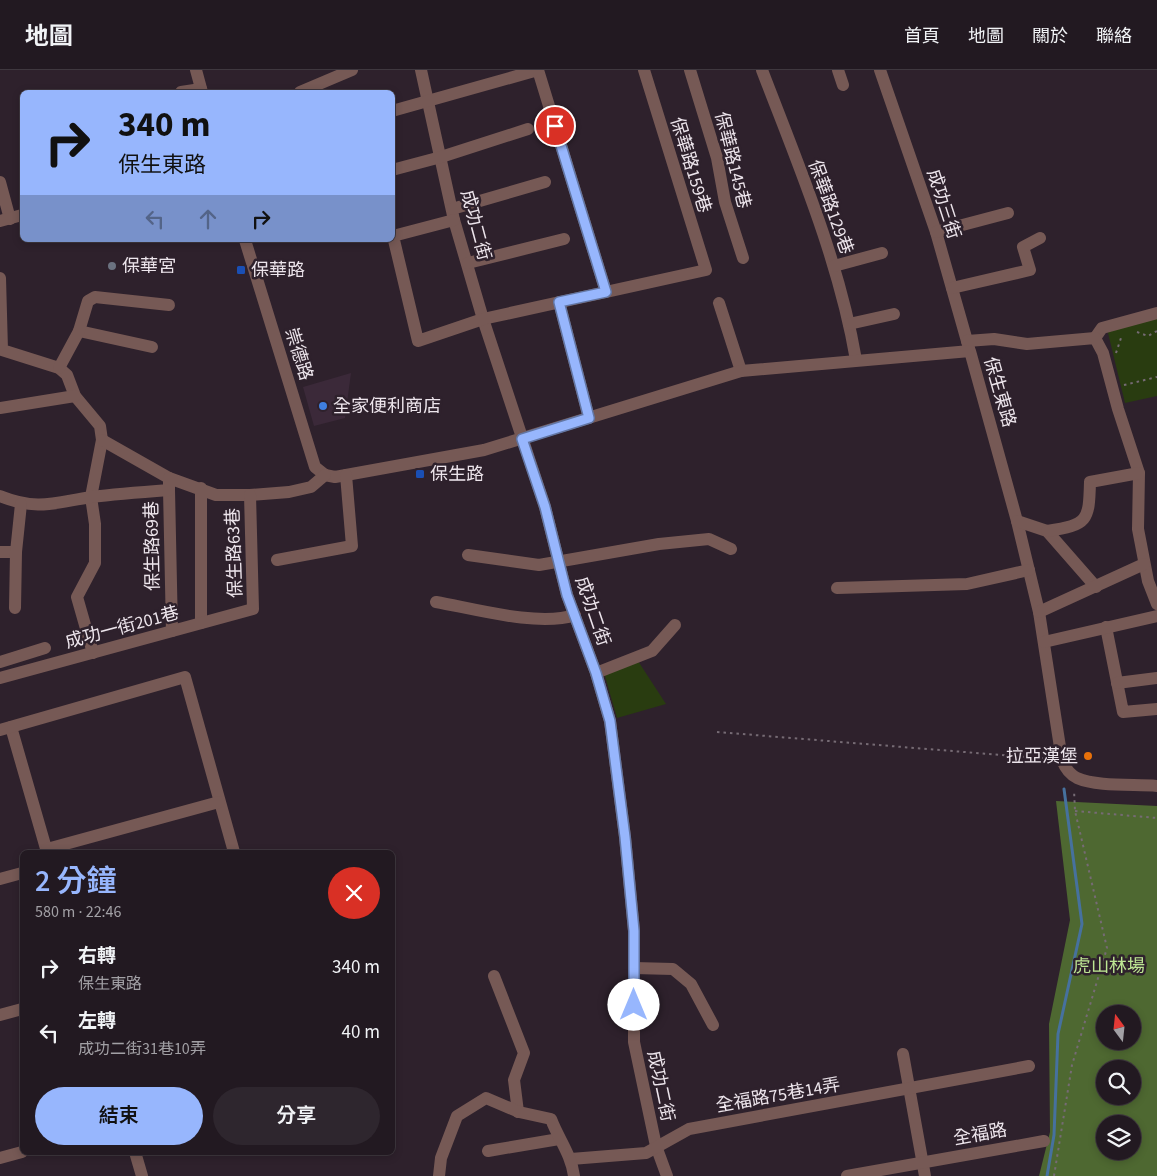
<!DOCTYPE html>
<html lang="zh-TW">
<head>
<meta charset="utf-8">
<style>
  :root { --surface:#221921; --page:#2e262e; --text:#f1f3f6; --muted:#a2a0a5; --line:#3f383f; --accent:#97b6fd }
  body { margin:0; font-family:"Source Sans 3","Noto Sans TC",sans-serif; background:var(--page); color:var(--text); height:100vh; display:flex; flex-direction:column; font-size:19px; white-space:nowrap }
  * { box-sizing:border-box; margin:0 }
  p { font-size:16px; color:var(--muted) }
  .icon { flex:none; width:28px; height:28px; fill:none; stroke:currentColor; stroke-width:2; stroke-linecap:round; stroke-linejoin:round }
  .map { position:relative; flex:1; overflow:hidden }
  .side { position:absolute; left:20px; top:780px; width:375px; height:305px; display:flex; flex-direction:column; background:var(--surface); border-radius:8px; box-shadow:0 2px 8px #0003,0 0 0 1px var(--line) }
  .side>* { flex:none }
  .hud { position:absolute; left:20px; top:20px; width:375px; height:152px; border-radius:8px; box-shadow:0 2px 8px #0003,0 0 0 1px var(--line); background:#97b6fd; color:#111; overflow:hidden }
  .needle { width:32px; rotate:345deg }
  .controls { position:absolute; left:1096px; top:935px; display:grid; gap:10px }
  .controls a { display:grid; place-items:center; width:45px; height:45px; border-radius:50%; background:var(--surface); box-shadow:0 2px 8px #0003,0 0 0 1px var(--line); font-size:25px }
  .pin { position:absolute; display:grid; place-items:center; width:42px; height:42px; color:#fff; margin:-21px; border:2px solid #fff; border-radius:50%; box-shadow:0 1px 5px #0007 }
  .me { position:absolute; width:55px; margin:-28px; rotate:0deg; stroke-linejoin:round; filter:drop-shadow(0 0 4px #0008) }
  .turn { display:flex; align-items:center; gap:18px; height:105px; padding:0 15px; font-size:22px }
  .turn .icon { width:65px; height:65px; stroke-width:2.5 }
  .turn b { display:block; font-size:35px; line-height:42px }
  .lanes { display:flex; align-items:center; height:48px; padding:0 15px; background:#0003; justify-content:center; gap:25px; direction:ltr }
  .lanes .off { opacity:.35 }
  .round { display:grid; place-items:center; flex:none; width:52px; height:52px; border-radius:26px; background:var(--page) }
  .summary { display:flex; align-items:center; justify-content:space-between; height:85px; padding:0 15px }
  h1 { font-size:30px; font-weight:600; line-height:38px; color:var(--accent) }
  .button { display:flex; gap:10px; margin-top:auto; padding:10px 15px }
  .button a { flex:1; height:58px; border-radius:30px; background:var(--accent); color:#111; font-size:20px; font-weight:600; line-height:58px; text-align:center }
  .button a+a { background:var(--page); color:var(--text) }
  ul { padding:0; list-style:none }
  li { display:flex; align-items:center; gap:15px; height:65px; padding:0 15px }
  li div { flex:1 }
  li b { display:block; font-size:19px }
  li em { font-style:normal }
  header { display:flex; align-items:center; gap:30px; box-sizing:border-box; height:70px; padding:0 25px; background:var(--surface); border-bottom:1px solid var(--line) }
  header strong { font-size:24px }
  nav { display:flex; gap:28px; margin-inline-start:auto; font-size:18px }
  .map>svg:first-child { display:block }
  .built { fill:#3b2939 }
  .green { fill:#293c10 }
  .forest { fill:#4e6831; fill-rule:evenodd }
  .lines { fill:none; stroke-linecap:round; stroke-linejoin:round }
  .stream { stroke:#46719e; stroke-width:3 }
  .path { stroke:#766b74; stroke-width:2; stroke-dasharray:2.5 4; stroke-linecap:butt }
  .minor { stroke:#765955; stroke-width:12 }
  .route-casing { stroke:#6276a4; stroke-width:12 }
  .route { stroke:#97b6fd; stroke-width:9 }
  .worship-dot { fill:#6b7280; stroke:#2e212c; stroke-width:2 }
  .transit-dot { fill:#1a4fb4; stroke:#2e212c; stroke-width:2 }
  .shop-dot { fill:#3f7fe0; stroke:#2e212c; stroke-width:2 }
  .food-dot { fill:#e8710a; stroke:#2e212c; stroke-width:2 }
  .labels { text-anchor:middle; stroke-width:5; stroke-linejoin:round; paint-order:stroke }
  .street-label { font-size:18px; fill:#ede5ec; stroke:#2e212c }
  .poi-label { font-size:18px; fill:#ede5ec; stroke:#2e212c; text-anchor:start }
  .park-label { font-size:18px; fill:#bde693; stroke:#2e212c }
</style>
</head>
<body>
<header>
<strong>地圖</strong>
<nav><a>首頁</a><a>地圖</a><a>關於</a><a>聯絡</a></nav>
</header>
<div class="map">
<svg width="1157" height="1106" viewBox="0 0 1157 1106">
  <rect width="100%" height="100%" fill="#2e212c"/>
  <path class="built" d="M351,303L345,348L314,356L303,317Z"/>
  <g class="green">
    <path d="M1157,245V326L1125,333L1108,263L1111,258Z"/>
    <path d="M638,591L666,634L617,648L604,603Z"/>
  </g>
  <path class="forest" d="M1056,731L1157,736V1106H1039L1050,1062L1049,954L1070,850ZM1105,944H1132V971H1105ZM1105,999H1132V1026H1105ZM1105,1054H1132V1081H1105Z"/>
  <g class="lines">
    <path class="stream" d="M1047,1106L1054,1065L1058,964L1082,854L1064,719"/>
    <g class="path">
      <path d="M1137,262L1148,266L1157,261"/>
      <path d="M1116,283L1122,265"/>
      <path d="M1124,315L1157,307"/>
      <path d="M717,662L1051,689"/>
      <path d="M1075,741L1157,748"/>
      <path d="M1054,1106L1072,995L1107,878L1075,741L1074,720"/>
    </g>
    <g class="minor">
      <path d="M196,0L202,22"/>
      <path d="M421,0L454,150L483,249L545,437L567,525L596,603L610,651L625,767L634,861V972L656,1076L667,1106"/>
      <path d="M690,0L717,88L725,132L743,188"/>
      <path d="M762,0C798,94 839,190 856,290"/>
      <path d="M838,0L843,15"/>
      <path d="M880,0L936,162L969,278"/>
      <path d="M181,22L201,19"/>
      <path d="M300,22L352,0"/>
      <path d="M392,41L538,0L606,222"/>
      <path d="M392,100L441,87L528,59"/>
      <path d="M0,112L10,149"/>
      <path d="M452,139L545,112"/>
      <path d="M454,150L393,166L418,271L483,249L706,200L644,0"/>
      <path d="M0,151L22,145"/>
      <path d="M936,162L1008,143"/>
      <path d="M245,170L315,397L325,405"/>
      <path d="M468,193L564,169"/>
      <path d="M834,196L882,183"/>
      <path d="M0,208L2,280L59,298L67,305L75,326L100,356L102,370L91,427L95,454V493L77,527L93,583"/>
      <path d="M952,218L1030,200L1023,177L1040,168"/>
      <path d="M559,232L589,348"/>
      <path d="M719,233L741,301"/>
      <path d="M849,254L894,244"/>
      <path d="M79,261L152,277"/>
      <path d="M1095,268L1102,258L1157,243"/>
      <path d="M967,271L994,269L1027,274L1095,268L1103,283L1118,339L1139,403L1138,459L1148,511L1157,534"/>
      <path d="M59,298L79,261L88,231L95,227L169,235"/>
      <path d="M0,338L75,326"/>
      <path d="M102,370L169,408"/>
      <path d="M325,405L335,407L484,380L741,301L970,281L1017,451L1039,542L1062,690C1065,698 1069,704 1077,708C1097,717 1135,714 1157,716"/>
      <path d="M169,420L172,561"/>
      <path d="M0,426C38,441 53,433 91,427C117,424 143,422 169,420V408L216,425H250L289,422L311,417L325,405"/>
      <path d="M1017,451L1047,461L1096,517"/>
      <path d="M1047,461C1088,455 1089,451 1090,412L1139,403"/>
      <path d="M0,482H16"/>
      <path d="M468,485L539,495L659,474L709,469L731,479"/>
      <path d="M277,490L352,476L346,405"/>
      <path d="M837,518L967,514L1029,500"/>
      <path d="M436,532C475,539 539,557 575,545"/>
      <path d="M15,538L16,482L21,434"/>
      <path d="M1039,542L1144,494"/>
      <path d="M201,553V418"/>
      <path d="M1106,557L1123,642L1157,639"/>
      <path d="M1044,572L1157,546"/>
      <path d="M0,592L45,578"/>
      <path d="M596,603L652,581L675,555"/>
      <path d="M0,608L253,539L250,425"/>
      <path d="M1117,613L1157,608"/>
      <path d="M11,657L47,782"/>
      <path d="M0,660L185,607L234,782"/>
      <path d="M47,779L219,732"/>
      <path d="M0,809L22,803"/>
      <path d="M634,898L673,899L691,914L713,955"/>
      <path d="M494,906L524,983L514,1010L518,1042"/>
      <path d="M0,945L22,939"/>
      <path d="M903,984L925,1106"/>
      <path d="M488,1081L559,1069"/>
      <path d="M135,1082L142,1106"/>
      <path d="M0,1088L22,1082"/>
      <path d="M571,1089L646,1083L689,1059L1029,996"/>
      <path d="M439,1106L441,1088L457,1046L486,1028L519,1042L551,1049C559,1070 571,1084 574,1106"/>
      <path d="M847,1106L1044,1071"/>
    </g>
  </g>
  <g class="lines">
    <defs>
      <path id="route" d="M555,56L606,222L559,232L589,348L522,369L545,437L567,525L596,603L610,651L625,767L634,861V935"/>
    </defs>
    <use href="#route" class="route-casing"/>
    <use href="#route" class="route"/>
  </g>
  <circle class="worship-dot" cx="112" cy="196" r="5"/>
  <g class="transit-dot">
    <rect x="236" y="195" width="10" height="10" rx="2.5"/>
    <rect x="415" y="399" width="10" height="10" rx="2.5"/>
  </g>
  <circle class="shop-dot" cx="323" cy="336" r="5"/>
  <circle class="food-dot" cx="1088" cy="686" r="5"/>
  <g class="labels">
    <g class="street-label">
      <text transform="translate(733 90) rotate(76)" y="6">保華路145巷</text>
      <text transform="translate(691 95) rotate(73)" y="6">保華路159巷</text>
      <text transform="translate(944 134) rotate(72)" y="6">成功三街</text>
      <text transform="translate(831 137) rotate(70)" y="6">保華路129巷</text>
      <text transform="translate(476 155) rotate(75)" y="6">成功二街</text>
      <text transform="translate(299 284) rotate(73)" y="6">崇德路</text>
      <text transform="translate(1000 322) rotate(74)" y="6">保生東路</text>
      <text transform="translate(152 476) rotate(-91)" y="6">保生路69巷</text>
      <text transform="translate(234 483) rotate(-92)" y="6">保生路63巷</text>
      <text transform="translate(593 541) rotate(71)" y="6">成功二街</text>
      <text transform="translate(122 557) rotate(-15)" y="6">成功一街201巷</text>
      <text transform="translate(661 1016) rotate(78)" y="6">成功二街</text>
      <text transform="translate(778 1025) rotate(-10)" y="6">全福路75巷14弄</text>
      <text transform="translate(980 1064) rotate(-10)" y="6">全福路</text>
    </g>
    <g class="poi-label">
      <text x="122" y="202">保華宮</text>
      <text x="251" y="206">保華路</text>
      <text x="333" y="342">全家便利商店</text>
      <text x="430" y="410">保生路</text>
      <text x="1078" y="692" text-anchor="end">拉亞漢堡</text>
    </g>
    <g class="park-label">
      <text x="1109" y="902">虎山林場</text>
    </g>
  </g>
</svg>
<div class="controls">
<a><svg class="needle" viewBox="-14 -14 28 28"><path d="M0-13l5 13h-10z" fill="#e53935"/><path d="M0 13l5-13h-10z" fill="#a2a0a5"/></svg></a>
<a><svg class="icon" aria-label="search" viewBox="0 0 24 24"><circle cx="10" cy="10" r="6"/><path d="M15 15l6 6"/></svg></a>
<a><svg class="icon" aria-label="layers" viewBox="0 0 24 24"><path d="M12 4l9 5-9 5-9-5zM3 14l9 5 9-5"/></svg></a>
</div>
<div class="pin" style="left:555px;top:56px;background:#d93025"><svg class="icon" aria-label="arrive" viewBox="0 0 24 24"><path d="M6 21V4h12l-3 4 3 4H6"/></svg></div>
<svg class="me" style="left:634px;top:935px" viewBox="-20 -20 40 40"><circle r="19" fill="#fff"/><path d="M0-13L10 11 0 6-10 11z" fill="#97b6fd"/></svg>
<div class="hud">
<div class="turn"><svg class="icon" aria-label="right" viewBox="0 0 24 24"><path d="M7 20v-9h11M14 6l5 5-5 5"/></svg><div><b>340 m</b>保生東路</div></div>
<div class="lanes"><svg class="icon off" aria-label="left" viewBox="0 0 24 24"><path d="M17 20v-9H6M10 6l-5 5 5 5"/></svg><svg class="icon off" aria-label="ahead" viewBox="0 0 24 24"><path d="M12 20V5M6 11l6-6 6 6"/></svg><svg class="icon" aria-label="right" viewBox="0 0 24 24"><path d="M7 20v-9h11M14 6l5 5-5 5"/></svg></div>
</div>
<section class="side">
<div class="summary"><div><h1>2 分鐘</h1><p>580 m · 22:46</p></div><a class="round" style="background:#d93025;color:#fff"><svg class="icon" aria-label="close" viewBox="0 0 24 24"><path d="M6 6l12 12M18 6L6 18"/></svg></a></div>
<ul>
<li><svg class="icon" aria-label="right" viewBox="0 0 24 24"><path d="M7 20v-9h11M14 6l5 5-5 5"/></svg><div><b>右轉</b><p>保生東路</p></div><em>340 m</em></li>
<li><svg class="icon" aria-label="left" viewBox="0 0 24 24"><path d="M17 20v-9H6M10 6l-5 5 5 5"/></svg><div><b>左轉</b><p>成功二街31巷10弄</p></div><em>40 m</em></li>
</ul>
<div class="button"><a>結束</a><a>分享</a></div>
</section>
</div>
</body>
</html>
